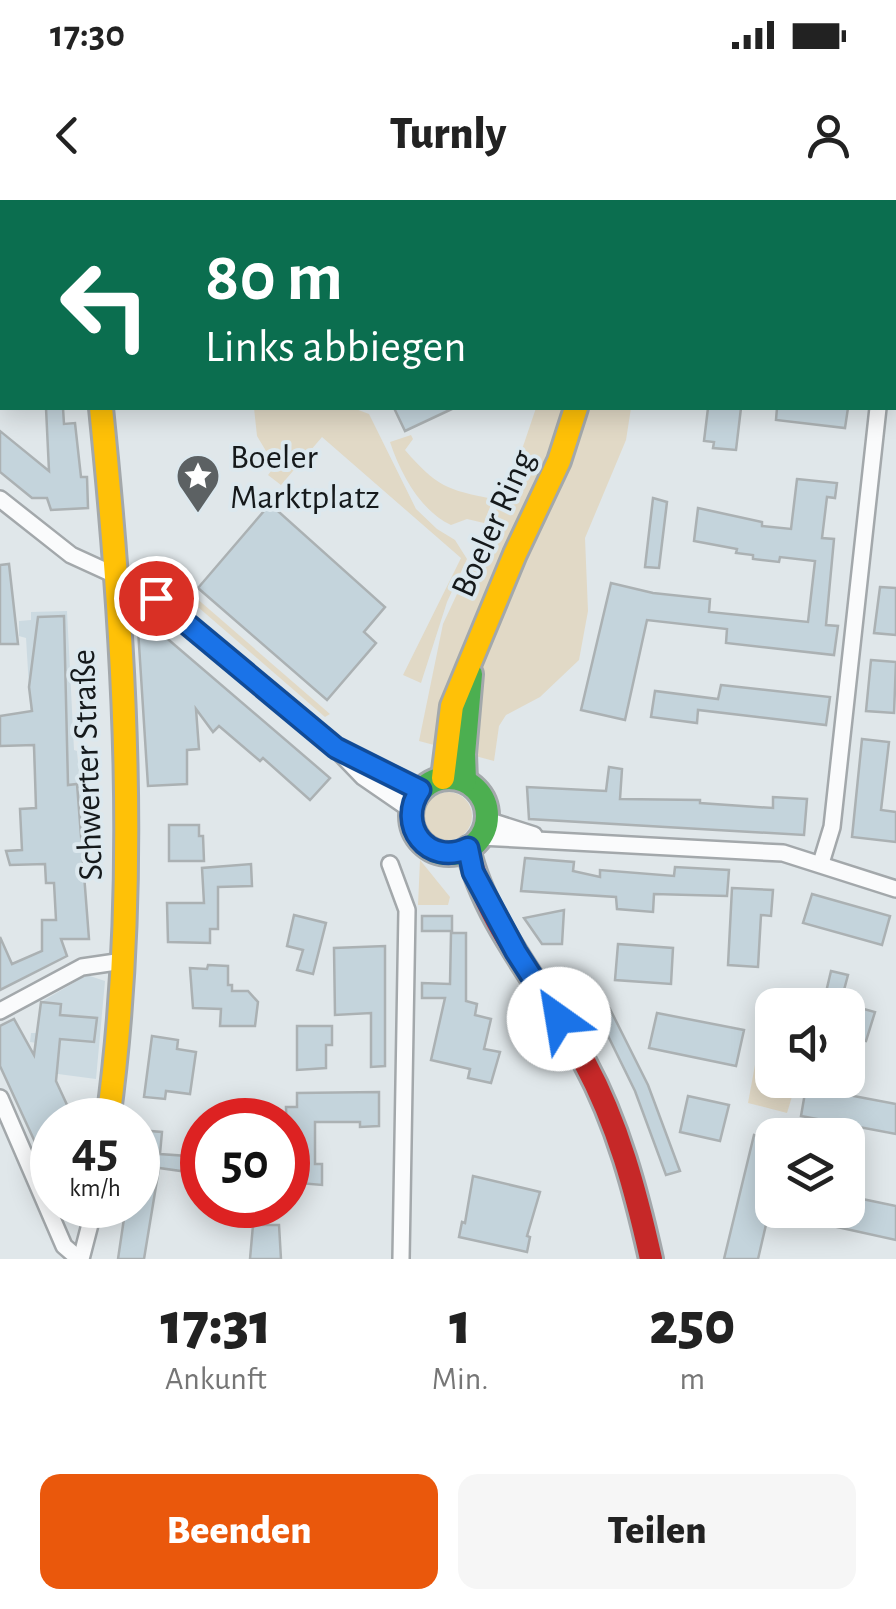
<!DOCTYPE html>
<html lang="de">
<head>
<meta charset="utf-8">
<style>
  :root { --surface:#fff; --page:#f6f6f6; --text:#222; --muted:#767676; --accent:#ea580c }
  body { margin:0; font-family:"Alegreya Sans",sans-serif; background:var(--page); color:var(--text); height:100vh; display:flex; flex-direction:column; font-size:38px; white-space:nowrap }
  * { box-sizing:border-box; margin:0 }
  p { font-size:32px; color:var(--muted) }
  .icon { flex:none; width:55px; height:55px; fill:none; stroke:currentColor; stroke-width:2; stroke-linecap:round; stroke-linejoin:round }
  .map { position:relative; height:1059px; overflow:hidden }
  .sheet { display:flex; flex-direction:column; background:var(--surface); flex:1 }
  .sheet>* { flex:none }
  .hud { position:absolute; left:0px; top:0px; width:898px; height:210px; box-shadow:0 5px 25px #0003; background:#0b6e4f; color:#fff; overflow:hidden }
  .fabs { position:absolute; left:755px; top:788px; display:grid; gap:20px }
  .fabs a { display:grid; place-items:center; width:110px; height:110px; border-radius:20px; background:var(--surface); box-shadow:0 5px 25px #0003; font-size:50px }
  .speed { position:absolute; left:30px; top:898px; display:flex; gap:20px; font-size:50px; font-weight:700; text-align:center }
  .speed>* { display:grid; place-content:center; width:130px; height:130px; border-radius:50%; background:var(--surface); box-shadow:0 5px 25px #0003; line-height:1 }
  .speed small { font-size:25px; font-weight:400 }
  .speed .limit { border:15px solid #d22; background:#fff; color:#111 }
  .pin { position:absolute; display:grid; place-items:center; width:85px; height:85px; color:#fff; margin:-42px; border:5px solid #fff; border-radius:50%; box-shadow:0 2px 10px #0007 }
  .me { position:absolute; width:110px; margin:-55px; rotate:328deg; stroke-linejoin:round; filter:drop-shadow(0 0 8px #0008) }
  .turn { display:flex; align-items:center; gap:35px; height:210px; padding:0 40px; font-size:45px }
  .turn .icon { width:130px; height:130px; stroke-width:2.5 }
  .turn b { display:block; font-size:70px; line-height:85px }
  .eta { display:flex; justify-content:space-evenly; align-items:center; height:170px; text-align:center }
  .eta b { font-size:60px; font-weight:800; line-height:70px }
  .button { display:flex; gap:20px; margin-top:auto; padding:20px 40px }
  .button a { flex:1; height:115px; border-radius:20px; background:var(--accent); color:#fff; font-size:40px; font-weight:800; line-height:115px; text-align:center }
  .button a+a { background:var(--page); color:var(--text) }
  .status { display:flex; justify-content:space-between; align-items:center; height:70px; padding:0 50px; background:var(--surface); direction:ltr }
  .status svg { height:28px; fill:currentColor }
  header { display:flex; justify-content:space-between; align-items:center; height:130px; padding:0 40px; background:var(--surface); font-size:45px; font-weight:800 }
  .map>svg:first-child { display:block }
  .built { fill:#ccdae1 }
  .green { fill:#e1d9c6 }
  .building { fill:#c4d4dc; stroke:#abb1b3; stroke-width:2.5 }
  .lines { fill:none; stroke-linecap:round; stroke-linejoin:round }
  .street-casing { stroke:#a3a8ab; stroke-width:20 }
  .fast-casing { stroke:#a3a8ab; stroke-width:28 }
  .slow-casing { stroke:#a3a8ab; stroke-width:28 }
  .jam-casing { stroke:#a3a8ab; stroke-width:28 }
  .street { stroke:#fafbfc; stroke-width:15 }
  .fast { stroke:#4caf50; stroke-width:22 }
  .slow { stroke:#ffc107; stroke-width:22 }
  .jam { stroke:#c62828; stroke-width:22 }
  .route-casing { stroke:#114b97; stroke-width:25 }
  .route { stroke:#1a73e8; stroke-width:18 }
  .labels { text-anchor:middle; stroke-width:8; stroke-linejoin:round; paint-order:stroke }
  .poi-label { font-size:35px; fill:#15191b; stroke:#dce8ee; text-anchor:start }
  .street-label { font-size:35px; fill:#15191b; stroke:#dce8ee }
</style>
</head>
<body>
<div class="status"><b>17:30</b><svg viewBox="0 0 49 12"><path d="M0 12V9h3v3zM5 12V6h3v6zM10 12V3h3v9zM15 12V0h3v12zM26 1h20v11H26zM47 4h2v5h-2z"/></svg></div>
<header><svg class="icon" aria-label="back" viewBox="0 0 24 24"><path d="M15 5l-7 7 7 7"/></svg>Turnly<svg class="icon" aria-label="person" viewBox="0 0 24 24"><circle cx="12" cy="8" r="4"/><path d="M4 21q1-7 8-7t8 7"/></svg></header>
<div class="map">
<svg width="896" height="1059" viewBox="0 0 896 1059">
  <rect width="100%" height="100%" fill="#e0e7ea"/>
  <g class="built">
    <path d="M67,411L74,550L77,551L86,646L42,649L41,602H36L26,438L19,436V421L31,420V412Z"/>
    <path d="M87,775L105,781L96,879L43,872L37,843L30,842L31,833H37L41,802Z"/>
  </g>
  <g class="green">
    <path d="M254,208H353L369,214L416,309L437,329L455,340L467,359L447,402L421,483L403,475L461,358L322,237L281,285L268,275L275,266L257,236Z"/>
    <path d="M536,208H631L626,240L585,338L588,411L579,460L540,497L506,515L499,526L494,561L419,541L443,424L515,270Z"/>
    <path d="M411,235L413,239L405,250C436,286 447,290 493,299L484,323L467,319L451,325C421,311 401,275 390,242Z"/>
    <path d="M195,397L330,514L325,517L191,401Z"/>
    <circle cx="448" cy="616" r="24"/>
    <path d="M420,660L450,697L448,705H418Z"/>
    <path d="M757,854L772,857V880H797L787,913L748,903Z"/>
  </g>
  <g class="building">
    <path d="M46,208H63L64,224L75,223L81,277H87L88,308L51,310L47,298H32L0,272V231L49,271Z"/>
    <path d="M394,208H454L405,231Z"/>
    <path d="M708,208H741L736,250L713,248L714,242L704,241Z"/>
    <path d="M777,208H848L845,228L776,220Z"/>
    <path d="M797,279L837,283L835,298L827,297L822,338L834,339L826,425L838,426L834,455L726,443L727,429L647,420L625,520L581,510L611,383L653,393L710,399L709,412L808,422L815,361L780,357L779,362L753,359V355L736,353L737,349L694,341L698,308L762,322V326L791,329Z"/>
    <path d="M653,298L667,302L659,368L645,367Z"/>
    <path d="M270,304L385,407L364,432L376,443L327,500L198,388Z"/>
    <path d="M9,364L18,444H0V365Z"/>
    <path d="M880,387L896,388V435L874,433Z"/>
    <path d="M64,416L68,585L77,584L89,739H61L67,756L0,790V737L12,764L42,751V720H56L54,683H46L45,664L10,665L6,651L22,650L20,609L36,608L34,545L0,546V516L32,511L29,487L38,417Z"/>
    <path d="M149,423L330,578L310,600L263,558L260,561L219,526L213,532L196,509L199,549L187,550V584L148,586L138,429Z"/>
    <path d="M871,460L896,462L894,513L866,511Z"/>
    <path d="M721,485L830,497L826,525L698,510L697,523L651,517L655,491L718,499Z"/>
    <path d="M862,539L889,542L881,610L896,612V642L852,637Z"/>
    <path d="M609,567L622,569L620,599L700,600V603L773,608V597L807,599L804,635L529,619L527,587L606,591Z"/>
    <path d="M169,625H199V636H203L204,661H169Z"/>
    <path d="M525,658L574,662L573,671L600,677V670L674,676L675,667L729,670L727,696L654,694L653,712L617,709L616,697L521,691Z"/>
    <path d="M251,664L252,686L218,687V729H210V743L168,742L167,703H204L202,668Z"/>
    <path d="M732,688L773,690L771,716L761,715L758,767L728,765Z"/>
    <path d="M812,694L890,716L882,745L803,723Z"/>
    <path d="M564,710L562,744H542L524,718Z"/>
    <path d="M294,715L326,723L313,774L297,770L303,750L287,746Z"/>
    <rect x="422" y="716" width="30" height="15"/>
    <path d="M451,733H466V801L477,804L475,815L491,819L484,849L500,852L491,883L468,878L470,869L431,860L445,798H422V783L450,784Z"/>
    <path d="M618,744L673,748L671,784L615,780Z"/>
    <path d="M385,746V866L371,867V813L335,815L334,748Z"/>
    <path d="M208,765L228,766V785H232V791H248L258,802L255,826H220L221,809L193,808L190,768L207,769Z"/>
    <path d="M831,771L848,775L840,805H823Z"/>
    <path d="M601,791L648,885L680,971L666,975L635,891L589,797Z"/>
    <path d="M41,802L61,804L60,815L97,818L94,842L60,839L56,881L74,920H52V979L0,866V826L14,819L34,855Z"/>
    <path d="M853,806L875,812L866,841L848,836Z"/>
    <path d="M657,813L744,830L736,866L649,848Z"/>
    <path d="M297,826H332V845H326V868L297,870Z"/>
    <path d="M152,836L178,840L177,849L196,852L190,894L166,891L165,899L144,897Z"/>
    <path d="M806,887L896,904V934L801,916Z"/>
    <path d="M379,892V926L360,927V922H315V964H322V985L288,982L286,907H297V893Z"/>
    <path d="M688,896L729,905L720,941L680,932Z"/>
    <path d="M138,930L162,932L160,954L202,957V974L159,968L144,1059H118L126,1005H138Z"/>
    <path d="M754,935L772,940V999L758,1059H724Z"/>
    <path d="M473,976L540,992L527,1036L530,1037L527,1052L459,1037L462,1022L465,1023Z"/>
    <path d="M848,996L896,1006V1040L828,1025L831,1010H848Z"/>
    <path d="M253,1025H279L281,1059H250Z"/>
  </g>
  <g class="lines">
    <defs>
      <g id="street">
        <path d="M74,0L75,2"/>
        <path d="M895,39L896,40"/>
        <path d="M895,76L896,68"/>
        <path d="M895,151H896"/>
        <path d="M0,299L71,355L141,387L156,398L336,549L363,577L411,610"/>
        <path d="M348,555L420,590"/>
        <path d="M487,620L534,635"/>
        <path d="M480,637L783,653L896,689"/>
        <path d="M821,663L832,627L878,208"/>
        <path d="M390,664L407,710L401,1059"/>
        <path d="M0,811L82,767L123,761"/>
        <path d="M0,898L64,1046L79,1059"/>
        <path d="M81,1059L95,1005"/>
      </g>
      <g id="fast">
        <circle cx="449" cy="616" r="38"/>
        <path d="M465,581L464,554L471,474"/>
      </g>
      <g id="slow">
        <path d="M101,208C125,442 140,687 108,920"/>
        <path d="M443,578L452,506L515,354L559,261L576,208"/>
      </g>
      <g id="jam">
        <path d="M610,0V2"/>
        <path d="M468,648C484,723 549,795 585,863C618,924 636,992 651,1059"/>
      </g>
    </defs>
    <use href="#street" class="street-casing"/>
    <use href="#fast" class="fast-casing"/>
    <use href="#slow" class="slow-casing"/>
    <use href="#jam" class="jam-casing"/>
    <use href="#street" class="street"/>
    <use href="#fast" class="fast"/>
    <use href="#slow" class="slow"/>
    <use href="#jam" class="jam"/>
  </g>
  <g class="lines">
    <defs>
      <path id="route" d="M156,398L336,548L420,590C396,625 428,667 468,648L473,672L516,752L559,819"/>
    </defs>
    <use href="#route" class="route-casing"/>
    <use href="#route" class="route"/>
  </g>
  <defs>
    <symbol id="sight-pin" viewBox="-11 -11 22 30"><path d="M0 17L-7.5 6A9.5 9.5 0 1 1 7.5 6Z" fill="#5c6163" stroke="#dce8ee"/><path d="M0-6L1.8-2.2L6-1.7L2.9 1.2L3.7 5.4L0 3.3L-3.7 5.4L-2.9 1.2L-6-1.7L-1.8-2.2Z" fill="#fff"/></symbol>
  </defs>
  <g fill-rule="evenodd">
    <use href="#sight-pin" x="173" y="251" width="50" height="68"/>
  </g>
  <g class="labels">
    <g class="poi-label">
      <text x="230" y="268">Boeler<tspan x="230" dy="40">Marktplatz</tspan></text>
    </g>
    <g class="street-label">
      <text transform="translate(492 323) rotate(-66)" y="12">Boeler Ring</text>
      <text transform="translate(86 565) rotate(-92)" y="12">Schwerter Straße</text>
    </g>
  </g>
</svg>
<div class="fabs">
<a><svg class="icon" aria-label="sound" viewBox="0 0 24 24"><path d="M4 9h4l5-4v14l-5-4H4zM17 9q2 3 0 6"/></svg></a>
<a><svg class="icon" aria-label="layers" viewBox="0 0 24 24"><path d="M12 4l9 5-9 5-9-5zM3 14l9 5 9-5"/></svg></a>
</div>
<div class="speed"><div>45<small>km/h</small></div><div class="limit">50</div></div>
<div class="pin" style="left:156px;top:398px;background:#d93025"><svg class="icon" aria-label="arrive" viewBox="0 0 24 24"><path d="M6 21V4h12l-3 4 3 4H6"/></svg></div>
<svg class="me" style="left:559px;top:819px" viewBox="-20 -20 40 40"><circle r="19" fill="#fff"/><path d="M0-13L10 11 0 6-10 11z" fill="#1a73e8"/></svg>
<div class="hud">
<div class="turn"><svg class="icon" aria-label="left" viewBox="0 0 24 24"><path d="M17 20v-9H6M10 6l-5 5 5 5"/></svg><div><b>80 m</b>Links abbiegen</div></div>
</div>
</div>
<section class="sheet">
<div class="eta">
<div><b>17:31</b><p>Ankunft</p></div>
<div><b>1</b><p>Min.</p></div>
<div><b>250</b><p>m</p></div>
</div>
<div class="button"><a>Beenden</a><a>Teilen</a></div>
</section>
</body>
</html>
